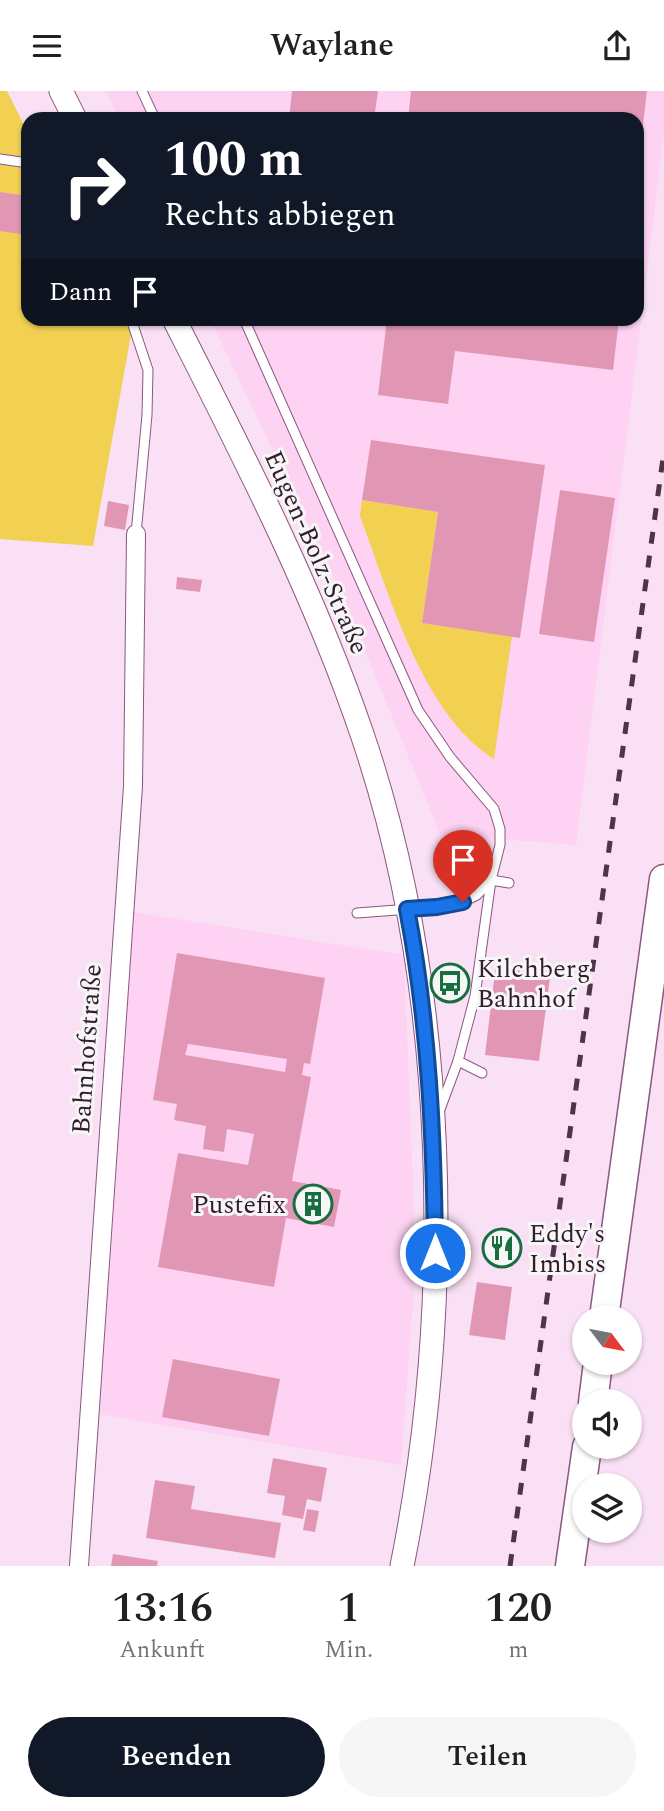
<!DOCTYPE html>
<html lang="de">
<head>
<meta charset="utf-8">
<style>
  :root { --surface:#fff; --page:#f6f6f6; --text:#202124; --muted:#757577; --accent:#111827 }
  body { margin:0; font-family:Spectral,serif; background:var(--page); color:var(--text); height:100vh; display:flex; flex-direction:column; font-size:26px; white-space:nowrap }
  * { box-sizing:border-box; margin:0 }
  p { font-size:23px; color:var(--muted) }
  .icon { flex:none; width:38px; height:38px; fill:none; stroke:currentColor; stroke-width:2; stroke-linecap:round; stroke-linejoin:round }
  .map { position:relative; height:1475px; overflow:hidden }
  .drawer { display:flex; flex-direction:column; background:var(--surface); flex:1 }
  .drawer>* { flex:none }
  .banner { position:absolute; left:21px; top:21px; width:623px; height:214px; border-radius:21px; box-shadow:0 2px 5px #0004; background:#111827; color:#fff; overflow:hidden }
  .needle { width:46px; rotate:122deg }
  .buttons { position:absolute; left:572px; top:1214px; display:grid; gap:14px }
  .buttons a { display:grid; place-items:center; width:70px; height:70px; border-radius:50%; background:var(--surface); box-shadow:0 2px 5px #0004; font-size:35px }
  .pin { position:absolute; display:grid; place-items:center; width:60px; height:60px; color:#fff; margin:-72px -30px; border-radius:50% 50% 50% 0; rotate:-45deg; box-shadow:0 0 7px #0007 }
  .pin .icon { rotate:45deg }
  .me { position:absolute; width:77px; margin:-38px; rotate:0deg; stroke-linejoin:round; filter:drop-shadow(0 0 5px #0008) }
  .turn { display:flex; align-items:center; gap:24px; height:147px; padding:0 28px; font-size:32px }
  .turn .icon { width:91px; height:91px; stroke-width:2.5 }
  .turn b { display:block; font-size:49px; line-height:60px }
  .then { display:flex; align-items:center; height:66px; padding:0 28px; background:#0003; gap:14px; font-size:26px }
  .eta { display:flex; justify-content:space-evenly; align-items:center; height:119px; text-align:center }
  .eta b { font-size:42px; font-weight:600; line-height:49px }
  .primary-button { display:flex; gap:14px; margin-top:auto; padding:14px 28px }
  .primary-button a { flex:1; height:80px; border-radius:42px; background:var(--accent); color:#fff; font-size:28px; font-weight:600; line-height:80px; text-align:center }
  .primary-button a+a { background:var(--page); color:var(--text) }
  header { display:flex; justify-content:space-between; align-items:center; height:91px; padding:0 28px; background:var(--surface); font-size:32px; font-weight:600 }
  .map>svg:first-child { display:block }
  .built { fill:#fdd2f2 }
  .green { fill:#f1d052 }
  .building { fill:#e197b4; fill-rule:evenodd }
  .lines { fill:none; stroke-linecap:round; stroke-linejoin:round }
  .service-casing { stroke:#8d5581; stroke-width:11 }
  .minor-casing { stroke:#8d5581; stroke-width:20 }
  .tertiary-casing { stroke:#8d5581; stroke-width:25 }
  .primary-casing { stroke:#8d5581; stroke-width:31 }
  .service { stroke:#fff; stroke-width:9 }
  .minor { stroke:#fff; stroke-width:18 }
  .tertiary { stroke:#fff; stroke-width:23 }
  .primary { stroke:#fff; stroke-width:28 }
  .rail { stroke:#4d3448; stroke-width:5; stroke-dasharray:12 12; stroke-linecap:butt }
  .route-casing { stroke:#114b97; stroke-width:18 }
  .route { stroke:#1a73e8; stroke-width:12 }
  .labels { text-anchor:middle; stroke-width:6; stroke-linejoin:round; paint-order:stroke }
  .street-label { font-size:26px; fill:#341c2f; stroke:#f6f6f6 }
  .poi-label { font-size:26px; fill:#341c2f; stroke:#f6f6f6; text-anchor:start }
</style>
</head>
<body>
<header><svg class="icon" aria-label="menu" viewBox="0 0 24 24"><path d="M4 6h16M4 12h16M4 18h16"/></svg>Waylane<svg class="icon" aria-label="share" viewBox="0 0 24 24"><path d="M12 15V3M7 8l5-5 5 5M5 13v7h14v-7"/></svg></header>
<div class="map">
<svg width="664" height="1475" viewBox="0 0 664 1475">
  <rect width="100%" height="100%" fill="#fae0f4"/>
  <g class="built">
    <path d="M106,0H664V43L576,754L440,743L345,510L210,228H637V28H119Z"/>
    <path d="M134,821L404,864L416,1169L401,1374L100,1323Z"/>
  </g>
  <g class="green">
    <path d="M0,0H7L28,42V228H138L140,231L132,238L93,455L0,448Z"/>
    <path d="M362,409L438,421L422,532L512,545L494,668C422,623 389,502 360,425Z"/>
  </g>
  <g class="building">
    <path d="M292,0H378L374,28H289Z"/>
    <path d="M411,0H647L639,68L637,28H408Z"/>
    <path d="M0,101L28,105V144L0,140Z"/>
    <path d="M387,228H619L613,279L455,260L448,313L378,304Z"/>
    <path d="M371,349L545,374L520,547L422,532L438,421L362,409Z"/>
    <path d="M560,399L615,407L594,551L539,543Z"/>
    <path d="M108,410L129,414L125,439L104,435Z"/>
    <path d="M177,486L202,489L200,501L176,498Z"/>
    <path d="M177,862L325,887L310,973L304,972L302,984L311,986L292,1090L341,1099L334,1136L286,1127L274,1196L158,1176L178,1062L248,1074L254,1043L227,1038L224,1061L203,1058L206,1035L174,1029L177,1013L153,1009ZM188,953L287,968L285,981L185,964Z"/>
    <path d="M496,873L551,879L539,970L485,964Z"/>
    <path d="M495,1142L513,1144L509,1173L491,1171Z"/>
    <path d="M477,1191L512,1196L505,1249L469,1244Z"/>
    <path d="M173,1268L280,1288L269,1345L162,1326Z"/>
    <path d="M273,1367L327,1377L321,1411L307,1408L303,1428L282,1424L285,1405L267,1402Z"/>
    <path d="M155,1389L195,1395L191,1418L281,1432L275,1467L146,1447Z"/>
    <path d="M307,1418L319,1420L315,1441L303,1439Z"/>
    <path d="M113,1463L158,1470L157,1475H111Z"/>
  </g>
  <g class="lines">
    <defs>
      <g id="service">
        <path d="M142,0L155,28"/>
        <path d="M0,68L28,72"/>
        <path d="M131,228L148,279L147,324L136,443"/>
        <path d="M244,228L418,619L450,666L494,718L500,738V754L491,789L477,804L463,811L437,816L357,822"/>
        <path d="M458,970L482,982"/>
        <path d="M439,1021L458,970L475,905L491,789L509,792"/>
      </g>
      <path id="minor" d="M79,1475L133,695L136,443"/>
      <g id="tertiary">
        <path d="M61,0L75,28"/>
        <path d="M174,228C243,364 313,499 362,643C449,898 455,1212 402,1475"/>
      </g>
      <g id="primary">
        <path d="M604,1227L664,788"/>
        <path d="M593,1311L598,1272"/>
        <path d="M570,1475L587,1356"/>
      </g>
    </defs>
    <use href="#service" class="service-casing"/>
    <use href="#minor" class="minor-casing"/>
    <use href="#tertiary" class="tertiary-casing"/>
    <use href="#primary" class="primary-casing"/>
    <use href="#service" class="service"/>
    <use href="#minor" class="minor"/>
    <use href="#tertiary" class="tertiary"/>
    <use href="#primary" class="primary"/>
    <path class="rail" d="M510,1475L664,360"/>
  </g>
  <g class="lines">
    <defs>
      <path id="route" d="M435,1162C434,1046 429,932 407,818L437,816L463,811"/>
    </defs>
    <use href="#route" class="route-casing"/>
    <use href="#route" class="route"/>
  </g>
  <defs>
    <symbol id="bus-ring" viewBox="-11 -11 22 22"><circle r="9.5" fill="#f6f6f6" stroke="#186e41" stroke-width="1.5"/><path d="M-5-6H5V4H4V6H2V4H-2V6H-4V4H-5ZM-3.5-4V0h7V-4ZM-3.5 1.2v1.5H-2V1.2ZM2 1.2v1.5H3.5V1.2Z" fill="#186e41"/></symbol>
    <symbol id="building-ring" viewBox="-11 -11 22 22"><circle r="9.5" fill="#f6f6f6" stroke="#186e41" stroke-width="1.5"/><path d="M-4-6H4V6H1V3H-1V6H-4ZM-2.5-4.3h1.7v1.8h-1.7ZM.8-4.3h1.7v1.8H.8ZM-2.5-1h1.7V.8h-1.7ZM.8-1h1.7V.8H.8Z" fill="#186e41"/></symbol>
    <symbol id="restaurant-ring" viewBox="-11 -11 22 22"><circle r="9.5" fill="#f6f6f6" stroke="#186e41" stroke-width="1.5"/><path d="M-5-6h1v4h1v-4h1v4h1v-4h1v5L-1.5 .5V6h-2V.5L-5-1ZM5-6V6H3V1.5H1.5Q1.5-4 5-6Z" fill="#186e41"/></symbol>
  </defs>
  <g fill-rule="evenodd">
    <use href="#bus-ring" x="428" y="870" width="44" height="44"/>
    <use href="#building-ring" x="291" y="1091" width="44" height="44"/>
    <use href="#restaurant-ring" x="480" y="1135" width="44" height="44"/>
  </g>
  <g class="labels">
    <g class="street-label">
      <text transform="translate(317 461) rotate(66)" y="9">Eugen-Bolz-Straße</text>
      <text transform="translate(86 958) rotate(-86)" y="9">Bahnhofstraße</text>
    </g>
    <g class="poi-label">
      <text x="477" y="886">Kilchberg<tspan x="477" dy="30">Bahnhof</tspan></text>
      <text x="286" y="1122" text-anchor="end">Pustefix</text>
      <text x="529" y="1151">Eddy's<tspan x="529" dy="30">Imbiss</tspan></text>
    </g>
  </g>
</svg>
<div class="buttons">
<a><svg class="needle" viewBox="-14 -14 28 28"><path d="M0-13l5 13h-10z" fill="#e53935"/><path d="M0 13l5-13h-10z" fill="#757577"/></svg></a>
<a><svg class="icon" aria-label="sound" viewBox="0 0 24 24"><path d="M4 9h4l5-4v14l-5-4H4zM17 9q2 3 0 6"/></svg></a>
<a><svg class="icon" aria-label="layers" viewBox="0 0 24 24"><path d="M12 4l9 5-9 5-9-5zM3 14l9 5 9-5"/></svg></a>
</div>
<div class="pin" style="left:463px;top:811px;background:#d93025"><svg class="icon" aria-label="arrive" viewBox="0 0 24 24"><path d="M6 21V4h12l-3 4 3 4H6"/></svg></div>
<svg class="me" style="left:435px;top:1162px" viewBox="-20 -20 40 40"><circle r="17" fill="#1a73e8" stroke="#fff" stroke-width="3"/><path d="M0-11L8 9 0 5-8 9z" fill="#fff"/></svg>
<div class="banner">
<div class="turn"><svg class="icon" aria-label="right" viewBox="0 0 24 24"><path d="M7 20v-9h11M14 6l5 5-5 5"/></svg><div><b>100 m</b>Rechts abbiegen</div></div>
<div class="then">Dann<svg class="icon" aria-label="arrive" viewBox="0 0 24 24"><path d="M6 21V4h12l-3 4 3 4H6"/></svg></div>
</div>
</div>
<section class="drawer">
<div class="eta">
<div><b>13:16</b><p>Ankunft</p></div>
<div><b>1</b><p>Min.</p></div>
<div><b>120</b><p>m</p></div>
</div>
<div class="primary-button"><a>Beenden</a><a>Teilen</a></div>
</section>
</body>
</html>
